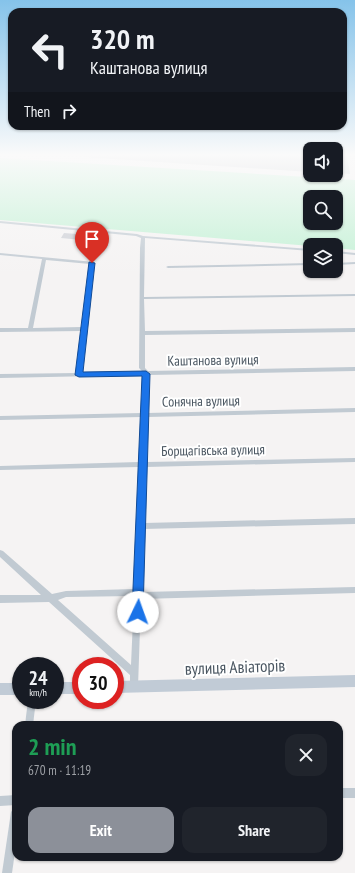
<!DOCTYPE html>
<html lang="en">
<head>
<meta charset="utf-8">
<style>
  :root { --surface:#171b24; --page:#20242c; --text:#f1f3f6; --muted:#9ea1a6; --accent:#8c9099 }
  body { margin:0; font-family:"PT Sans Narrow",sans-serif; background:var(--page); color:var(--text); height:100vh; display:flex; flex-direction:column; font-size:15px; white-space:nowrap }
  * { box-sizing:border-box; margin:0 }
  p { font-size:13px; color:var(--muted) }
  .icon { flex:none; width:22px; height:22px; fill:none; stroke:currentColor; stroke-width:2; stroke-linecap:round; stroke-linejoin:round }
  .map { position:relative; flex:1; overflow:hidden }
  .side { position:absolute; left:12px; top:721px; width:331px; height:140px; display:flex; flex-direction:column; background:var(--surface); border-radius:12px; box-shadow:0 1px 3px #0004 }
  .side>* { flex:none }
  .top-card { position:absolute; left:8px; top:8px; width:339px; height:122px; border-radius:12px; box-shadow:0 1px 3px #0004; background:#171b24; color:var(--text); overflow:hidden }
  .controls { position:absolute; left:303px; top:142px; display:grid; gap:8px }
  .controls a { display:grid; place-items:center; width:40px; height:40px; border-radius:8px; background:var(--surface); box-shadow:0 1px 3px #0004; font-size:20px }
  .speed { position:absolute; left:12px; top:657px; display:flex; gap:8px; font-size:20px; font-weight:700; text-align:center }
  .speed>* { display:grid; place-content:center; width:52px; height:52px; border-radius:50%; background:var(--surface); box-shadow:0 1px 3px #0004; line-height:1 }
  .speed small { font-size:10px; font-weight:400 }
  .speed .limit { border:6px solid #d22; background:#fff; color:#111 }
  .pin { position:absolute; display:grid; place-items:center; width:34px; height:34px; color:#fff; margin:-41px -17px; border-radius:50% 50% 50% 0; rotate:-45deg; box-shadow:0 0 4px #0007 }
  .pin .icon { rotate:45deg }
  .me { position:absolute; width:44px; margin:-22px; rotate:3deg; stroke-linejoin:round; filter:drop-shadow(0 0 3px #0008) }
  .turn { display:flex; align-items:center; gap:14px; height:84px; padding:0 16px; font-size:18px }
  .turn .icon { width:52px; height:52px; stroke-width:2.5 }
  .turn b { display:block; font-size:28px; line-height:34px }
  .then { display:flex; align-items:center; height:38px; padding:0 16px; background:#0003; gap:8px; font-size:15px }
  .round { display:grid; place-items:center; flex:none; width:42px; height:42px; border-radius:12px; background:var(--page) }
  .head { display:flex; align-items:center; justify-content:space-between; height:68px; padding:0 16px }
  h1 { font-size:24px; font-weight:700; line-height:30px; color:#1e9e55 }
  .primary-button { display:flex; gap:8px; margin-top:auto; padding:8px 16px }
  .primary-button a { flex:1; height:46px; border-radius:12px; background:var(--accent); color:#fff; font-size:16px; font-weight:700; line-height:46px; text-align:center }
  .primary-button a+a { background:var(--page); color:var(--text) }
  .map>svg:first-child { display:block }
  .green { fill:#c3f1d5; fill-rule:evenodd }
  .building { fill:#cdcfd5 }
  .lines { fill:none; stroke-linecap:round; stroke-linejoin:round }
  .minor { fill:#c1cad2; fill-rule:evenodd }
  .secondary { fill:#c1cbd6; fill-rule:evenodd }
  .route { fill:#1a73e8; stroke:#114b97 }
  .labels { text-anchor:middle; stroke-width:4; stroke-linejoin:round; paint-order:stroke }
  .street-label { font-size:14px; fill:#4a5661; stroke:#fff }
  .near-street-label { font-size:17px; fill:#4a5661; stroke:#fff }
</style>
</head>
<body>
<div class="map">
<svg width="355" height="873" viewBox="0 0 355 873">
  <rect width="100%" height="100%" fill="#f5f3f3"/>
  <path class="green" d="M0,158L355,180V250L336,248V245L310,246L0,220ZM310,197H336V223H310Z"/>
  <g class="building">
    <path d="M84,154H310V172L84,157Z"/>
    <path d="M336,156H347L350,174L336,173Z"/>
    <path d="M64,233L77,234L84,235L82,240L61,238Z"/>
  </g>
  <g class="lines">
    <g class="minor">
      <path d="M0,221L137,234L143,236L310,249V251L145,238L144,297L355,294V296L144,299L145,331L355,328V332L145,335V368L148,371L355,367V371L149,375L147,413L355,408V412L147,417L146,462L355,458V462L146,467L144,523L355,518V524L143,529L141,589L143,592L355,587V593L141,599L138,687L137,690L134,691L131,690L130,687V675L49,602L0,603V595H41L0,557V550L3,551L52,594L66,591L134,589L139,467L0,470V466L139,462L141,417L0,420V416L142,413L143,375L0,378V374L77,373L82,331L0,332V328H28L42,259L0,255V253L94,262L82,373L142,371L139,368L140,248L141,238L136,236L0,223ZM46,260L90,264L82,327L33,328ZM134,596L131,665L58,600L66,597Z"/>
      <path d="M336,251L355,253V255L336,253Z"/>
      <path d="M355,262V264L336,265V263Z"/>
      <path d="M310,263V265L168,268L166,267L168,266Z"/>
      <path d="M28,700H36L33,725H25Z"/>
      <rect x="339" y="788" width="16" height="10"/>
      <path d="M16,795V805L0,806V796Z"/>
      <path d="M16,807V845L12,873H2L11,812L13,809Z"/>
    </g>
    <g class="secondary">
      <path d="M355,675V687L115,693V681Z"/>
      <rect x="55" y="682" width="26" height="12"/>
      <rect x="0" y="683" width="21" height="12"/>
    </g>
  </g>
  <linearGradient id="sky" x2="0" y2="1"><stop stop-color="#85c3ea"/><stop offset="0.56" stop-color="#fafafa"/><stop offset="1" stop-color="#fafafa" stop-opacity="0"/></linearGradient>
  <rect width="355" height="276" fill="url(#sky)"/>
  <path class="route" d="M89,262L95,263L83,372L146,371L150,374L143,612L142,615L138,617L133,615L132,612L142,376L79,377L75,375Z"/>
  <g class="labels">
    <g class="street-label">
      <text transform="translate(213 360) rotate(-1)" y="5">Каштанова вулиця</text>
      <text transform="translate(201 401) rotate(-1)" y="5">Сонячна вулиця</text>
      <text transform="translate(213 450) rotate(-1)" y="5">Борщагівська вулиця</text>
    </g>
    <g class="near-street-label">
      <text transform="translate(235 667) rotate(-2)" y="6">вулиця Авіаторів</text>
    </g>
  </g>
</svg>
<div class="controls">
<a><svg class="icon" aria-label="sound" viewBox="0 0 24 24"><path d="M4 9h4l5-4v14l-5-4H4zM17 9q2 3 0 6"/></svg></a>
<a><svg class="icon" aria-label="search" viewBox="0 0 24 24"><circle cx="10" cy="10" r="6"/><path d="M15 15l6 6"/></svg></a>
<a><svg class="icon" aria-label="layers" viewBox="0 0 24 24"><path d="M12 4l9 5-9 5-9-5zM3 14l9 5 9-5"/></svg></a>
</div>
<div class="speed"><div>24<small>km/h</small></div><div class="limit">30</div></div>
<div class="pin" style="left:92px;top:263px;background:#d93025"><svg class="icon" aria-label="arrive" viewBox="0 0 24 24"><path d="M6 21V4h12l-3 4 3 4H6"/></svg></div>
<svg class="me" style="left:138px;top:612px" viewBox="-20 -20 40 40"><circle r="19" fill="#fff"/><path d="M0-13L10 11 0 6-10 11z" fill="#1a73e8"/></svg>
<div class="top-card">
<div class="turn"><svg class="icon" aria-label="left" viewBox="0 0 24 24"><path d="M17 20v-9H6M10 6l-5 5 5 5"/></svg><div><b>320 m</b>Каштанова вулиця</div></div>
<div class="then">Then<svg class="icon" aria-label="right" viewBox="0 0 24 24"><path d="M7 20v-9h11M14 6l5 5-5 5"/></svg></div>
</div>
<section class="side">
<div class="head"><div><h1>2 min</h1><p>670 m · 11:19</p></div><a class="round"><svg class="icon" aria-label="close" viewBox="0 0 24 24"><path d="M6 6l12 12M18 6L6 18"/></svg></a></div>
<div class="primary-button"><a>Exit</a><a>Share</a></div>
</section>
</div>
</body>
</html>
